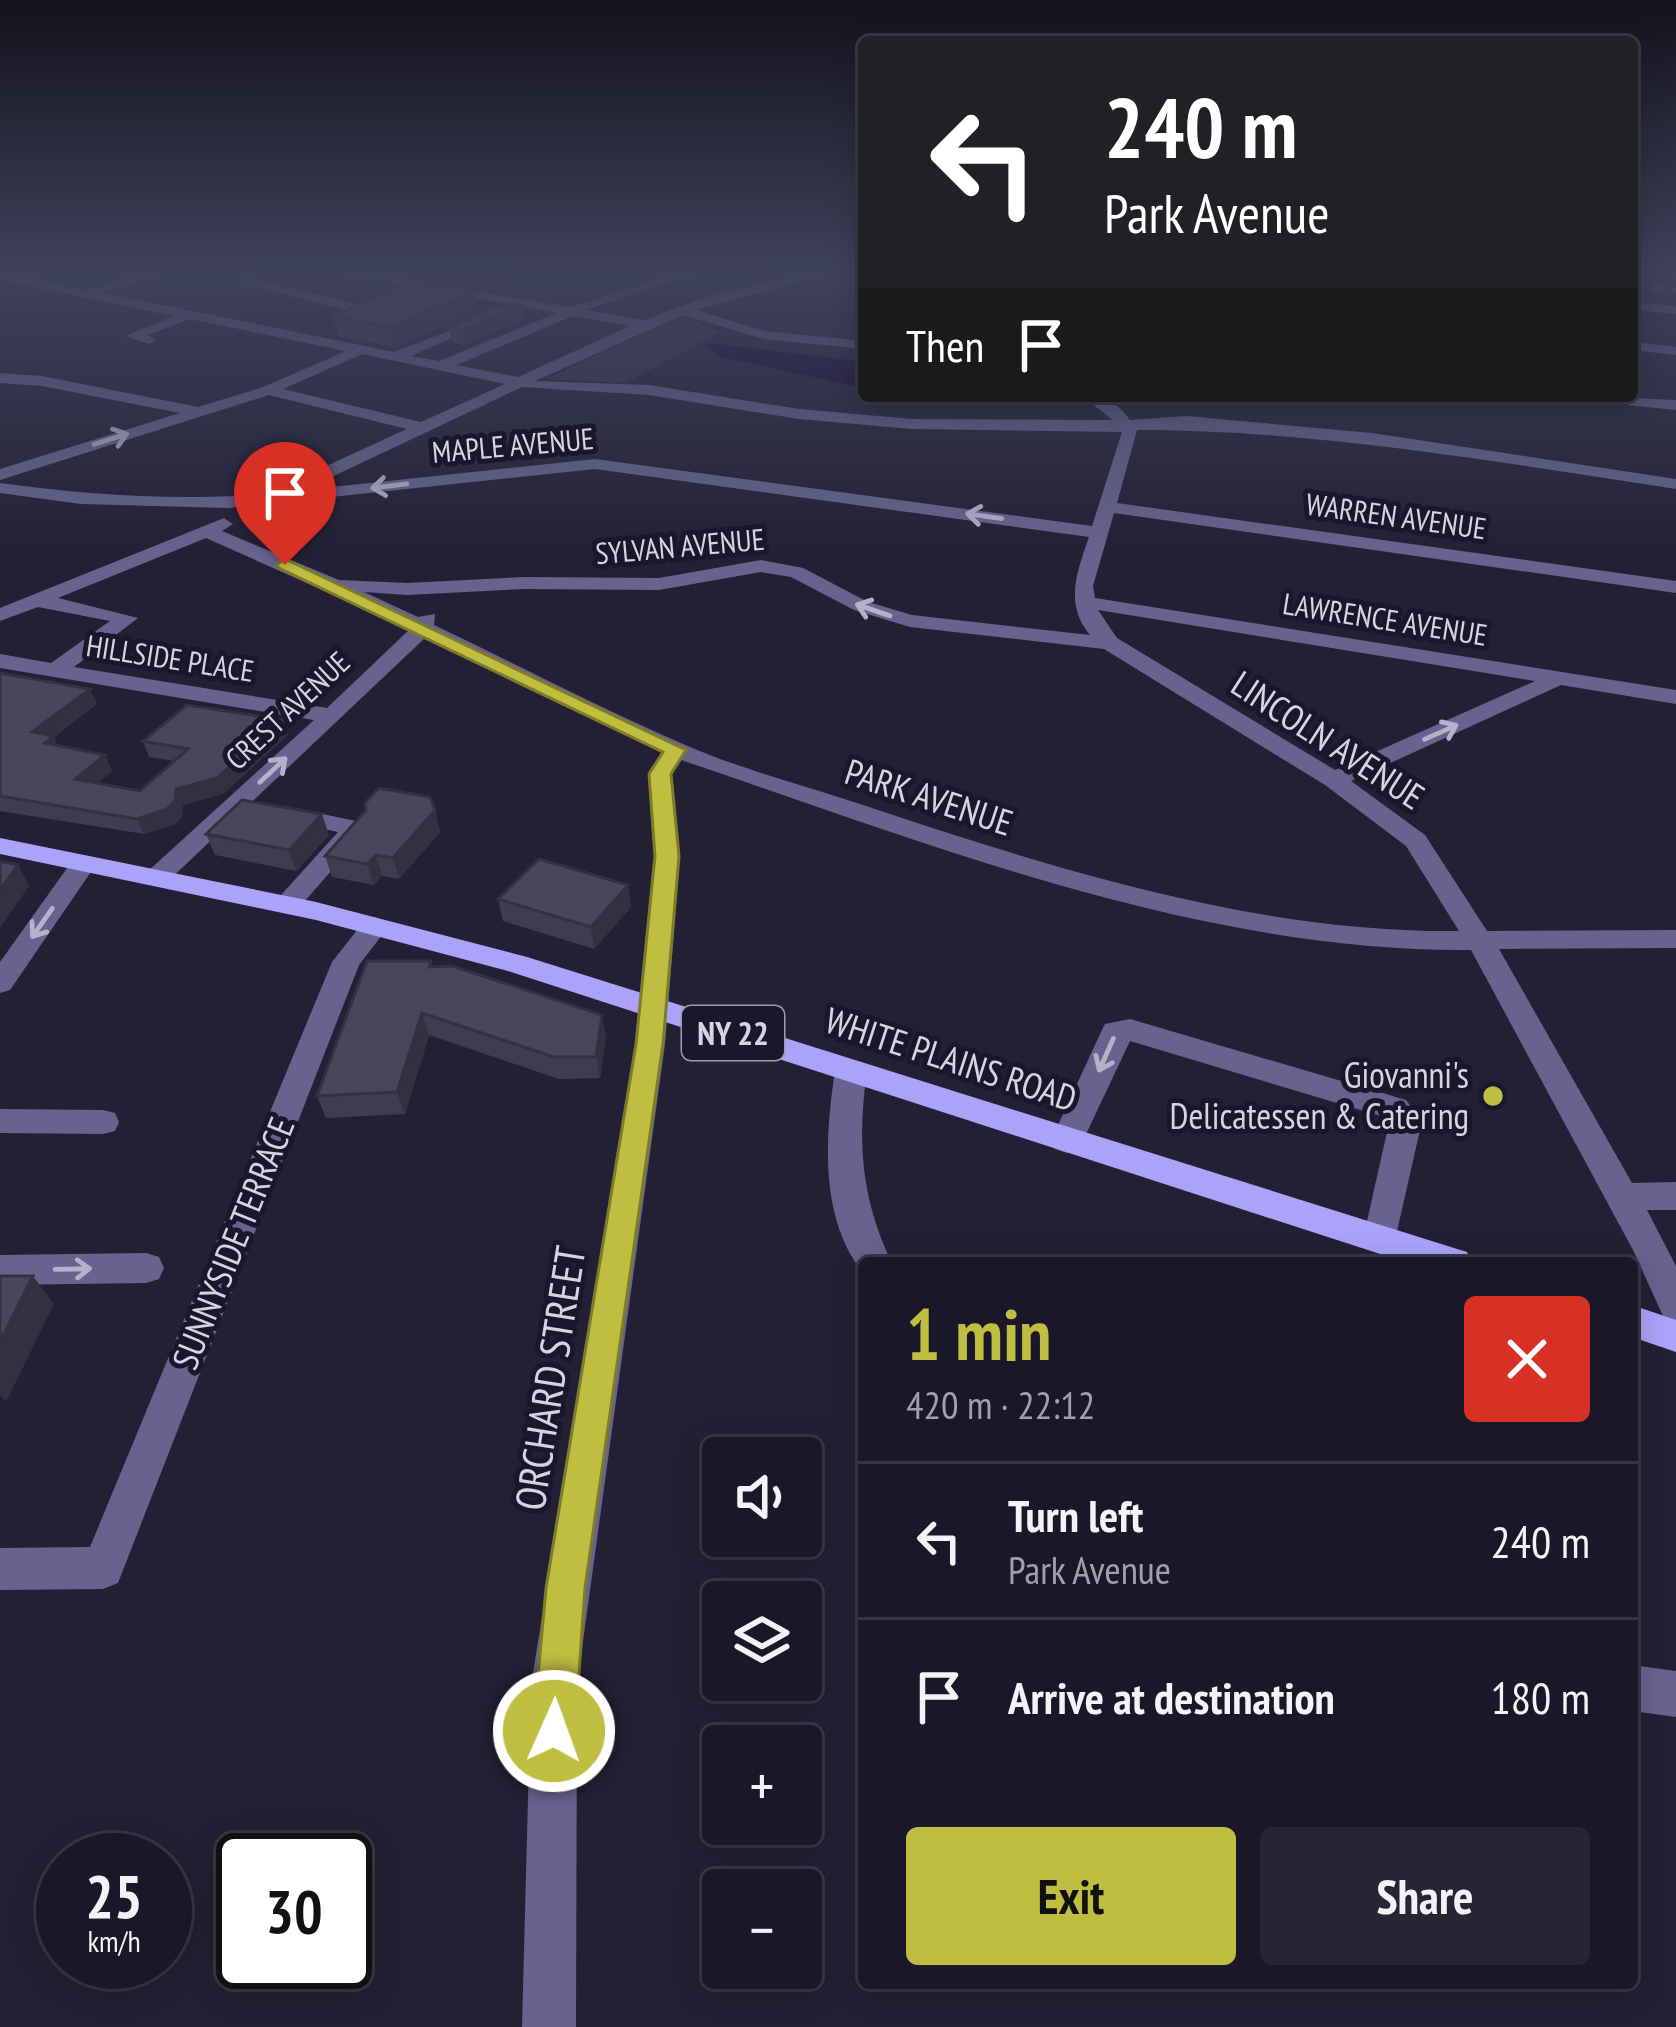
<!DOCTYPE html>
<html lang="en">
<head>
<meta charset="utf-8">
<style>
  :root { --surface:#1a1828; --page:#272534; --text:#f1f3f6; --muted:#9fa0a8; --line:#383745; --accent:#bfbe41 }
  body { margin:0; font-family:"PT Sans Narrow",sans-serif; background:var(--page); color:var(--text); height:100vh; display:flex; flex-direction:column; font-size:45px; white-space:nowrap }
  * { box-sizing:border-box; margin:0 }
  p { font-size:39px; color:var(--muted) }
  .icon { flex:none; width:66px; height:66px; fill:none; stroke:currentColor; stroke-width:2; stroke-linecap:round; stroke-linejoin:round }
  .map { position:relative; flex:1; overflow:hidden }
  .drawer { position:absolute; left:858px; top:1257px; width:780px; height:732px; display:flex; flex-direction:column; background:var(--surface); border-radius:12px; box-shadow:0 6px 30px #0003,0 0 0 3px var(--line) }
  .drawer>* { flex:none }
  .top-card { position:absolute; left:858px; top:36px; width:780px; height:366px; border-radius:12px; box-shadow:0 6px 30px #0003,0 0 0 3px var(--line); background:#202124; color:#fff; overflow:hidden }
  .controls { position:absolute; left:702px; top:1437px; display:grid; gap:24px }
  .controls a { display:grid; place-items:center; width:120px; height:120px; border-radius:12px; background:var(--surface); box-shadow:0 6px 30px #0003,0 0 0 3px var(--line); font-size:60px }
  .speed { position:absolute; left:36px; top:1833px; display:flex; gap:24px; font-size:60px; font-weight:700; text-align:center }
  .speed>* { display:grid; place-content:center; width:156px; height:156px; border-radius:50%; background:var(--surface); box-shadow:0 6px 30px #0003,0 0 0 3px var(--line); line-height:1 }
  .speed small { font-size:30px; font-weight:400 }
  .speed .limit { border:6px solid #111; border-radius:18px; background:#fff; color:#111 }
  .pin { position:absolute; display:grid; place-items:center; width:102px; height:102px; color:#fff; margin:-123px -51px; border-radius:50% 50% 50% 0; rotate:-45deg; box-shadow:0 0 12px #0007 }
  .pin .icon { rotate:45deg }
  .me { position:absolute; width:132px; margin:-66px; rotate:2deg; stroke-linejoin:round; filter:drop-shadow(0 0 9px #0008) }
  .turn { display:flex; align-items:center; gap:42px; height:252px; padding:0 48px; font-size:54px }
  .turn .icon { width:156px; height:156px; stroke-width:2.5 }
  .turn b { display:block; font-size:84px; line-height:102px }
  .then { display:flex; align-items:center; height:114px; padding:0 48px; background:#0003; gap:24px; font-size:45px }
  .round { display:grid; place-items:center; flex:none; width:126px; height:126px; border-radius:12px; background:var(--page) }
  .overview { display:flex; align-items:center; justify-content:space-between; height:204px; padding:0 48px }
  h1 { font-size:72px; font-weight:600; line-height:90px; color:var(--accent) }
  .primary-button { display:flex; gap:24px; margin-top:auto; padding:24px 48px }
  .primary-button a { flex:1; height:138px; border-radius:12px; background:var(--accent); color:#111; font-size:48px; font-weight:600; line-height:138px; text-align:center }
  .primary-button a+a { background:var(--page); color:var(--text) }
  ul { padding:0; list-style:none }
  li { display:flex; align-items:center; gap:36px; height:156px; padding:0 48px; border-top:3px solid var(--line) }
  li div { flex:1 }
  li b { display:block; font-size:45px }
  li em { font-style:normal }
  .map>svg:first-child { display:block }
  .green { fill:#353051 }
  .water { fill:#0f012f }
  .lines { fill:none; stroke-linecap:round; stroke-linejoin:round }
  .minor { fill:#68638e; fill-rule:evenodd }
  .major { fill:#ada2fa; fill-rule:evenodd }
  .rail { stroke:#8e8c9e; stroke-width:4.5; stroke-dasharray:10 10; stroke-linecap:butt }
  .wall { fill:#3e3c50 }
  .shaded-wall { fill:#323141 }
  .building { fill:#48465d; stroke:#323141; stroke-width:3 }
  .oneway { stroke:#b4b2ca }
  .route { fill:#bfbe41; stroke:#7c7c2a; stroke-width:3 }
  .poi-dot { fill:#bfbe41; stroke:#19172b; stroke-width:4.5 }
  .labels { text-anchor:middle; stroke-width:10; stroke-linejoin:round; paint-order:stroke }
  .far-street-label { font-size:30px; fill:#d5d4e3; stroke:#19172b }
  .shield { fill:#19172b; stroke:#9d9bac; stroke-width:3 }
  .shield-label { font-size:33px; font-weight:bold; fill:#d5d4e3 }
  .street-label { font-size:36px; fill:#d5d4e3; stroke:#19172b }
  .poi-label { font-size:36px; fill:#d5d4e3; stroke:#19172b; text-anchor:end }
  .near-street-label { font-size:42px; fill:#d5d4e3; stroke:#19172b }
</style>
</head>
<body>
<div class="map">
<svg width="1676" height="2027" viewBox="0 0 1676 2027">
  <rect width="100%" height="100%" fill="#232035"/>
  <path class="green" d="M679,317L720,332L626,383L547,379Z"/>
  <path class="water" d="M713,343L864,362V388L721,357L704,346Z"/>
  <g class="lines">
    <g class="minor">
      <path d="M0,272L88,290L149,272H167L104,293L394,352L491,315V321L411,356L439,361L557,313L335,272H361L571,307L679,272H698L587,310L644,320L710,296L816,272H837L696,310L765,331L864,341V349L764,339L683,315L535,381L649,385L799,409L912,419L1113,420L1082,396C1104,396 1117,402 1130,420L1186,416L1372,433L1676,479V489C1496,462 1318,430 1137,430L1117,503L1676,581V593L1114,513L1093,586L1095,598L1676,690V704L1561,685L1351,781L1425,835L1487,931L1676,930V948L1499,949L1632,1183L1676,1182V1210H1647L1676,1266V1321L1663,1316L1633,1250L1471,950C1199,952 936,846 681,760L672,774L680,856L665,1044L577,1685L576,2027H522L531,1685L635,1044L654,856L648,774L662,753L426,637L165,884L156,886L143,878L147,872L314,720L0,668V654L51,663L110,621L38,607L0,621V608L224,518L233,524L222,531L339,580L407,583L525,577L659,578L761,560L803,568L868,602L912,615L1090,635C1064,604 1077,572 1089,537L595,469L229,508L81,504L0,493V483C95,496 191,502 287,492V484L407,429L269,395L0,480V469L180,413L42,386L0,383V373L42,376L198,407L263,387L346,351L190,319L147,335L156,340L149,344L125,336L174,316L0,280ZM573,316L630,326L518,377L456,365ZM362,354L505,384L421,422L283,389ZM522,387L649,395L799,419L912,429L1122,432L1092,526L595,459L304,490ZM206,538L410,629L327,708L74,667L138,618L58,598ZM761,572L791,577L854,610L910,627L1104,649L1325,785L1406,846L1459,931C1256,933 1055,869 863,805C803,785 739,769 681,743C598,707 516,664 434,625L435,614L418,617L364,592L407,595L525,589L659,590ZM1098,610L1535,681L1335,770L1117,638Z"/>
      <path d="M246,277L375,309L377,312L356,326H346V320L358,313L241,284Z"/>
      <path d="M1632,302L1676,306V314L1632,310Z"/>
      <path d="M1632,342L1676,347V355L1632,350Z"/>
      <path d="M1581,396L1676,400V410L1589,401Z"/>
      <path d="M285,806L365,823L369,828L296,911L286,914L272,905L338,832L276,819L272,814L276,809Z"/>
      <path d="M84,855L97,863L10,990L0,993V962L75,857Z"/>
      <path d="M375,917L389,926L359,965L118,1583L103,1589L0,1590V1548L90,1547L332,962L365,920Z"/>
      <path d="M1130,1019L1406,1100L1422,1121L1393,1249L1381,1253L1369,1249L1363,1239L1389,1123L1384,1117L1130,1041L1079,1149L1067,1153L1055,1149L1051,1140L1101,1032L1105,1024Z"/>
      <path d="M851,1060L862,1063L867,1071C857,1141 861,1199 892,1263H864V1274C819,1219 825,1137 835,1071L840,1063Z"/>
      <path d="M0,1109L103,1110L115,1113L119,1122L115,1131L103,1134L0,1133Z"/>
      <path d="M146,1253L159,1257L164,1268L159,1279L146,1283L0,1285V1255Z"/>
      <path d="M1632,1665L1676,1671V1717L1632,1711Z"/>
    </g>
    <g class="major">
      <path d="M0,838L316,902L527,957L1454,1248L1467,1252L1472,1263H1408L508,971L316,920L0,854Z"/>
      <path d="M1632,1305L1676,1320V1352L1632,1337Z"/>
    </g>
    <path class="rail" d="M1632,285L1676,290"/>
  </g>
  <g class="wall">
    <path d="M475,292L478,311L394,347L338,336L333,316Z"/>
    <path d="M523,305L525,319L465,345L452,343L449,327Z"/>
    <path d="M0,673L90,689L97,704L54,737L58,746L112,771L97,783L140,791L175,761L149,757L143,741L288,735L223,794L183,805L182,817L174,825L144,834L0,811Z"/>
    <path d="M435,810L440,832L399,879L382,876L374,885L332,877L325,856Z"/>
    <path d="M206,834L329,835L296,871L215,855Z"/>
    <path d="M628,885L631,907L594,949L503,921L498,899Z"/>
    <path d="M433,967L606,1037L600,1078L559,1079L429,1035L405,1114L326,1118L317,1096Z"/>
  </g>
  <g class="shaded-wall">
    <path d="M475,292L478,311L394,347L389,327Z"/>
    <path d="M523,305L525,319L465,345L462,330Z"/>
    <path d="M90,689L97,704L54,737L61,752L52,759L32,732Z"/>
    <path d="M283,720L288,735L223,794L183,805L182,817L174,825L144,834L137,819L176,789Z"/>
    <path d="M105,755L112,771L83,794L75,779Z"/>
    <path d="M435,810L440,832L399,879L393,858Z"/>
    <path d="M322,814L329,835L296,871L289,850Z"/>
    <path d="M376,855L382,876L374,885L367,864Z"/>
    <path d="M18,865L29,886L0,928V890Z"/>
    <path d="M628,885L631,907L594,949L591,927Z"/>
    <path d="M422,1013L429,1035L405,1114L397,1092Z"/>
    <path d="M602,1015L606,1037L600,1078L596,1057Z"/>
    <path d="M33,1276L54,1304L6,1402L0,1395V1342Z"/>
  </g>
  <g class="building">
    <path d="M415,281L475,292L389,327L333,316Z"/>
    <path d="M505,304L523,305L462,330L449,327Z"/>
    <path d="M0,673L90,689L32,732L54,736L45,743L105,755L75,779L140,791L188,749L143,741L187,705L283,720L217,778L176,789L175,801L167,809L137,819L0,796Z"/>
    <path d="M379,788L430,797L435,810L393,858L376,855L367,864L325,856L366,810L365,803Z"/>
    <path d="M242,800L322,814L289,850L206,834Z"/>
    <path d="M539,859L628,885L591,927L498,899Z"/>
    <path d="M0,861L18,865L0,890Z"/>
    <path d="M367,961H431L429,967L452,966L602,1015L596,1057H554L422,1013L397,1092L317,1096Z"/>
    <path d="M0,1276H33L0,1342Z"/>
  </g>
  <defs><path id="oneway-shaft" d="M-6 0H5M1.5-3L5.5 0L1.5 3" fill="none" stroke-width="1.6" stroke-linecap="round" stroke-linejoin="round" transform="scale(3)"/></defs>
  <g class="oneway">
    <use href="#oneway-shaft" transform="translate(111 439) rotate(-18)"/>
    <use href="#oneway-shaft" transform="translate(389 486) rotate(173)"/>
    <use href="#oneway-shaft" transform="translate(984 516) rotate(-172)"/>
    <use href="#oneway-shaft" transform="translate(873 610) rotate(-161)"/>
    <use href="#oneway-shaft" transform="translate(1441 732) rotate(-24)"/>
    <use href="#oneway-shaft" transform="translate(273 770) rotate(-43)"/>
    <use href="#oneway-shaft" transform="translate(42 923) rotate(125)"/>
    <use href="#oneway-shaft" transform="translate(1106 1055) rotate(114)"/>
    <use href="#oneway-shaft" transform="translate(73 1269) rotate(-1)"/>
  </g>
  <linearGradient id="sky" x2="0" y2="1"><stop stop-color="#13121d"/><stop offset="0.49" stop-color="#3f425c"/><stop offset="1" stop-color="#3f425c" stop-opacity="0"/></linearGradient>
  <rect width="1676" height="555" fill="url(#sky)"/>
  <path class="route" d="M285,559L686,750L671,774L679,856L663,1044L585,1588L575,1731L569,1746L554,1752L539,1746L533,1731L546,1588L636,1044L655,856L649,774L663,752L279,568L276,565Z"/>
  <circle class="poi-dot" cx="1493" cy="1096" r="12"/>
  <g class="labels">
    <g class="far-street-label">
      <text transform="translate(513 446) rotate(-5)" y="10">MAPLE AVENUE</text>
      <text transform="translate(1396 517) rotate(8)" y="10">WARREN AVENUE</text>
      <text transform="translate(680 547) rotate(-5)" y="10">SYLVAN AVENUE</text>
      <text transform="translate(1385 620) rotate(9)" y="10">LAWRENCE AVENUE</text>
      <text transform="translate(170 659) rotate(9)" y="10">HILLSIDE PLACE</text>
      <text transform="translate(288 711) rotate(-43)" y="10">CREST AVENUE</text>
    </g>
    <rect class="shield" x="682" y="1006" width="102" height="54" rx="9"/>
    <g class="shield-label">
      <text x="733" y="1045">NY 22</text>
    </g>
    <g class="street-label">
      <text transform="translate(1328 740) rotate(33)" y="13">LINCOLN AVENUE</text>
      <text transform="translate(929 797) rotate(18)" y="13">PARK AVENUE</text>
      <text transform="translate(951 1059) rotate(18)" y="13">WHITE PLAINS ROAD</text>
      <text transform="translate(233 1243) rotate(-68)" y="13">SUNNYSIDE TERRACE</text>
    </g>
    <g class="poi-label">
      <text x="1469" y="1088">Giovanni's<tspan x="1469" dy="41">Delicatessen &amp; Catering</tspan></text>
    </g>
    <g class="near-street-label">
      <text transform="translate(550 1378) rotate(-81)" y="15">ORCHARD STREET</text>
    </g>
  </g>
</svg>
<div class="controls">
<a><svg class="icon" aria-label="sound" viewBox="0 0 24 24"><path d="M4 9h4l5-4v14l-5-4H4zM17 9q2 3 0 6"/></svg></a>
<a><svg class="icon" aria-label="layers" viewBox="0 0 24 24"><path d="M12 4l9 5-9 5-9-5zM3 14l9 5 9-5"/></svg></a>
<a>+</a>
<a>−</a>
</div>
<div class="speed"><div>25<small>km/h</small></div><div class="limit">30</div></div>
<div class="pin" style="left:285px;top:565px;background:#d93025"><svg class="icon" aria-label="arrive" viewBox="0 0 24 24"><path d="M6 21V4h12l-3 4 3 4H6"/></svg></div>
<svg class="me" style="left:554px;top:1731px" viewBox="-20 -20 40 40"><circle r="17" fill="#bfbe41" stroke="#fff" stroke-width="3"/><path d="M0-11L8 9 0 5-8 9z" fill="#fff"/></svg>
<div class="top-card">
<div class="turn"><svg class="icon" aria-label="left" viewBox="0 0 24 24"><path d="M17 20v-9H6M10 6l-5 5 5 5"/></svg><div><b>240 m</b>Park Avenue</div></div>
<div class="then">Then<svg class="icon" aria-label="arrive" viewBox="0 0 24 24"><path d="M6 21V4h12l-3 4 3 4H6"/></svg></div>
</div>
<section class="drawer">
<div class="overview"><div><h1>1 min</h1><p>420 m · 22:12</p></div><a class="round" style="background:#d93025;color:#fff"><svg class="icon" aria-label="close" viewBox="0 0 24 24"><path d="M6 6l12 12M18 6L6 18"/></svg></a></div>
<ul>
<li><svg class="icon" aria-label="left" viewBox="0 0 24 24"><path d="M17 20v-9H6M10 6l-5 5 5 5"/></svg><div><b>Turn left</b><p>Park Avenue</p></div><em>240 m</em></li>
<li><svg class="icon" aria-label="arrive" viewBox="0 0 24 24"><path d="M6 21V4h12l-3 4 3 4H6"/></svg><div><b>Arrive at destination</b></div><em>180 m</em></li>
</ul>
<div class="primary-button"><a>Exit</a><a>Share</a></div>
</section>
</div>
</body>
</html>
